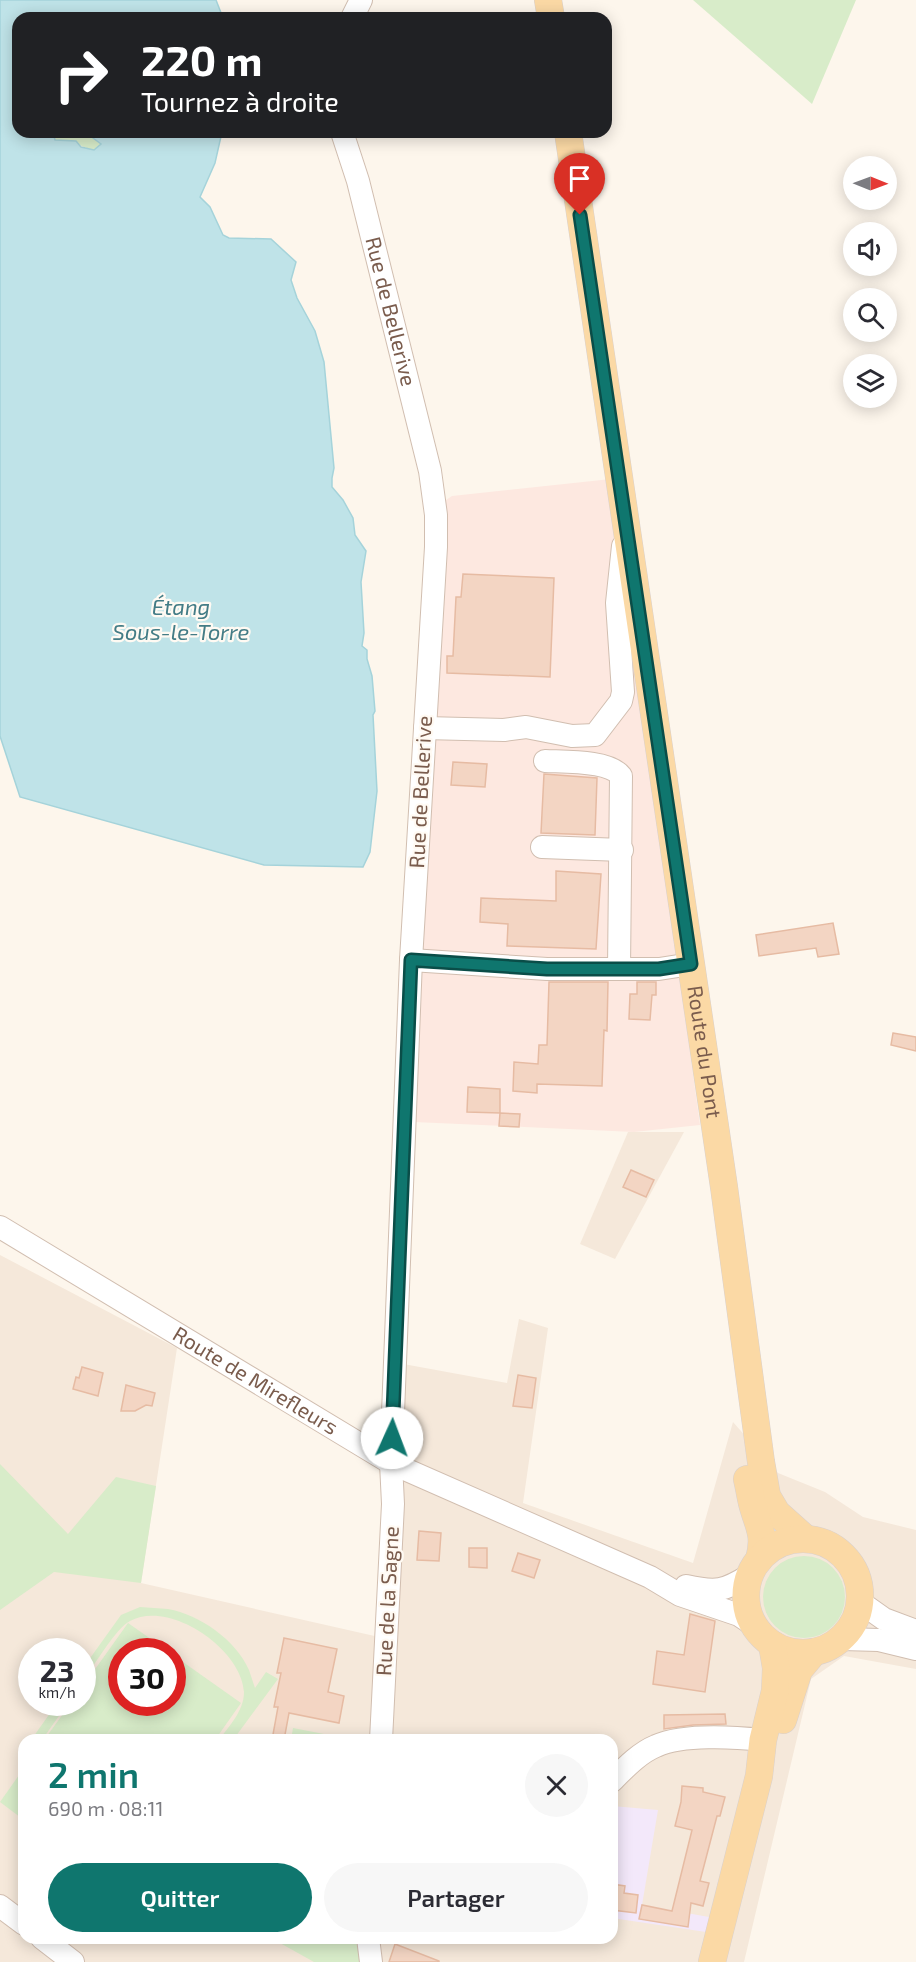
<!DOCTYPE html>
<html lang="fr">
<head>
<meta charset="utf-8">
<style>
  :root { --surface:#fff; --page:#f7f7f7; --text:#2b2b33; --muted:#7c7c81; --accent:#0f766e }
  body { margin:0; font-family:"Exo 2",sans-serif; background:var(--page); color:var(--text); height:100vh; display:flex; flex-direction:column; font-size:22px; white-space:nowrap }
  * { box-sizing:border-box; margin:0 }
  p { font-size:20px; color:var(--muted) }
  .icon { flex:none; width:33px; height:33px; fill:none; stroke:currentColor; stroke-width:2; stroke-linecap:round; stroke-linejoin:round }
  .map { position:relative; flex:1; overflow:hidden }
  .drawer { position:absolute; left:18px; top:1734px; width:600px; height:210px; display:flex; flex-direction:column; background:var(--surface); border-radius:18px; box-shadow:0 3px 15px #0003 }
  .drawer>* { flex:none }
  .top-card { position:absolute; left:12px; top:12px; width:600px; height:126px; border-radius:18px; box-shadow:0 3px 15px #0003; background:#202124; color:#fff; overflow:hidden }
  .needle { width:39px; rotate:91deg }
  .fabs { position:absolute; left:843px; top:156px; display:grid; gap:12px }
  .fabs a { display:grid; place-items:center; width:54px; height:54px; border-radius:50%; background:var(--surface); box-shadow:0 3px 15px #0003; font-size:30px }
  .speed { position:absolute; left:18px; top:1638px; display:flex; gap:12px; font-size:30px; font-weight:700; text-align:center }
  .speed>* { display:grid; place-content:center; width:78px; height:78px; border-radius:50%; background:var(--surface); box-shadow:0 3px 15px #0003; line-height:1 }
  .speed small { font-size:15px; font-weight:400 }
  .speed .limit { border:9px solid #d22; background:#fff; color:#111 }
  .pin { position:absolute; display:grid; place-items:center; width:51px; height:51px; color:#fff; margin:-62px -26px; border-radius:50% 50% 50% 0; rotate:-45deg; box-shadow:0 0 6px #0007 }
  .pin .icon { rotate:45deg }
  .me { position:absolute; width:66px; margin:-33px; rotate:2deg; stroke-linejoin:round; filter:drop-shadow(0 0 4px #0008) }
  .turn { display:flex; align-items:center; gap:21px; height:126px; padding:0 30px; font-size:27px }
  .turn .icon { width:78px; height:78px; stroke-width:2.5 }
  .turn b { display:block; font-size:42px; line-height:51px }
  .round { display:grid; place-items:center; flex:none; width:63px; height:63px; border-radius:32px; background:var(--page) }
  .head { display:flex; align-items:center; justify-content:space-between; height:102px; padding:0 30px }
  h1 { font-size:36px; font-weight:600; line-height:45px; color:var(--accent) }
  .button { display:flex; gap:12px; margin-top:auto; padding:12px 30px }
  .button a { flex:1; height:69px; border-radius:36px; background:var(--accent); color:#fff; font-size:24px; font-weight:600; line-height:69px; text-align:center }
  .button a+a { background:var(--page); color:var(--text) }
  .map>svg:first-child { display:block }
  .residential { fill:#f5e8da; fill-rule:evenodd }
  .commercial { fill:#fde8e0 }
  .education { fill:#f3e8fa }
  .green { fill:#d8ecc9 }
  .water { fill:#bfe3e8; stroke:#a5d3da; stroke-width:1.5 }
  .building { fill:#f3d5c3; stroke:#e6bba3; stroke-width:1.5 }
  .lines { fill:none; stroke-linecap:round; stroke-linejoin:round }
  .minor-casing { stroke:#d1beb0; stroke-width:24 }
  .major-casing { stroke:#dad1cd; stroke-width:28 }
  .minor { stroke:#fff; stroke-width:22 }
  .major { stroke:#fbd9a5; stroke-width:27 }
  .route-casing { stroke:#0a4d48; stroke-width:15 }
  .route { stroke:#0f766e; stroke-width:10 }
  .labels { text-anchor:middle; stroke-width:4.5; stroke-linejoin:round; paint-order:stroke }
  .street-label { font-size:21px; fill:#7a5c4d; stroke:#fffaf3 }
  .water-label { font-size:22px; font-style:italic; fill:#437c86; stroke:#fffaf3 }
</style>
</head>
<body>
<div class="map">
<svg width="916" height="1962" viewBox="0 0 916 1962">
  <rect width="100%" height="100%" fill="#fdf6ec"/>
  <g class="residential">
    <path d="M628,1132H684L615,1259L580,1244Z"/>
    <path d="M0,1255L177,1348L141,1583L379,1637L387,1361L507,1383L519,1319L548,1328L523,1503L693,1563L733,1422L778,1473L825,1492L863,1517L916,1530V1669L844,1656L811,1679L744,1962H0ZM32,1652H82V1702H32ZM122,1652H172V1702H122ZM24,1740H612V1938H24Z"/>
  </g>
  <path class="commercial" d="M611,479L700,1125L634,1132L414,1122L443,502L452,496Z"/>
  <path class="education" d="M612,1806L658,1810L642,1905L709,1917L706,1932L612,1918Z"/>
  <g class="green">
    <path d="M693,0H856L812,104Z"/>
    <path d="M53,132H85L101,144L94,150C86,148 81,147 76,141L55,140Z"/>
    <path d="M0,1464L68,1534L116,1477L156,1486L141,1583L54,1572L0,1610Z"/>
    <circle cx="804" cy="1597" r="41"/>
    <path d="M140,1607C149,1608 159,1608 168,1609C200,1615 236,1640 249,1670C251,1676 253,1682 255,1688L266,1672L278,1679L233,1740H219C229,1726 244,1711 244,1692C242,1649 169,1599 130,1621C116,1628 92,1668 83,1682V1668L121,1615Z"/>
    <path d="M128,1623L168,1651L122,1652V1702H172L173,1655L241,1703L215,1740H44L71,1703L82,1702L83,1686Z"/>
    <path d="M58,1702L68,1703L42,1740H31Z"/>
    <path d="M293,1728L355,1740H291Z"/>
    <path d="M24,1768V1820L0,1802Z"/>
    <path d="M271,1938H354L360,1954L361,1962H314Z"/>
  </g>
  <path class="water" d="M0,0H216L223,18H18V132H53L55,140L76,141L81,147L94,150L101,144L85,132H222L215,163L200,197L210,207L223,235L229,238L271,239L296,262L291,280L297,298L315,331L324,362L334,468L332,478V487L343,500L353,518L355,535L366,551L361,582L364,633L362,646L367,650V659L372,676L375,711L373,715L377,791L370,852L363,867L264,865L20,797L0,736Z"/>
  <g class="building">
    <path d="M463,574L554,578L550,677L447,673V656H453L456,597H461Z"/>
    <path d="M453,762L487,764L485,787L451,785Z"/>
    <path d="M544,774L597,778L595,835L541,833Z"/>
    <path d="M556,871L601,874L596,949L507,946L508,924L480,922L481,898L556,901Z"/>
    <path d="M833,923L839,954L818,957L816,948L759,956L756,935Z"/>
    <path d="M549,982H608L607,1031L604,1030L602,1086L537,1084V1093L513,1091L514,1062L538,1064L539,1045H547Z"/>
    <path d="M637,982H656V995H652L650,1020L629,1019L630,994H637Z"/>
    <path d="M893,1033L916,1037V1051L891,1045Z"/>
    <path d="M468,1087L500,1089V1113L467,1112Z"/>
    <path d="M500,1113L520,1114L519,1127L499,1126Z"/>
    <path d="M631,1170L654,1180L646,1197L623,1187Z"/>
    <path d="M82,1367L103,1373L98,1396L73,1389L76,1377L79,1378Z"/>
    <path d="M518,1375L536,1378L532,1408L513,1406Z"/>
    <path d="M126,1385L155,1393L152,1406L146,1405L135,1411H121Z"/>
    <path d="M419,1531L441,1533L439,1561L417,1560Z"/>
    <path d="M469,1548H487V1568L469,1567Z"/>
    <path d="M518,1553L540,1560L534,1578L512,1571Z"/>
    <path d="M690,1614L715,1621L705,1692L653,1684L657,1651L684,1655Z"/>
    <path d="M284,1638L337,1649L328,1692L344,1696L339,1723L289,1713L284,1740H272L278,1707H274L281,1673H277Z"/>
    <path d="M725,1714L726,1724L693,1725L664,1729V1715Z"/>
    <path d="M682,1786L703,1788V1792L725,1797L720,1816H717L700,1881L709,1883L703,1906L691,1903L688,1927L639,1919L642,1905L672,1911L692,1830L675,1826L681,1802Z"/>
    <path d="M612,1884L625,1886L624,1893L638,1895L636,1913L612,1910Z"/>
    <path d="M395,1944L439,1961V1962H389Z"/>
  </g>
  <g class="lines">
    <defs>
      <g id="minor">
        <path d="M352,18L361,0"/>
        <path id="s1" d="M342,132L358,181L430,471L436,515V547L411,960L391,1463L393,1504L381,1740"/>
        <path d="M425,728L504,730L526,727L572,736L595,735L621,701L623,692L617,603L623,546"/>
        <path d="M545,761C564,762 609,760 621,776L619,969"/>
        <path d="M542,847L622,850"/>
        <path d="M411,960L547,969H659L691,964"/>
        <path id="s2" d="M0,1227L391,1463L650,1577L680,1595L739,1615L754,1625"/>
        <path d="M686,1586C717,1593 724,1591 750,1575"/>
        <path d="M860,1602L884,1619L916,1631"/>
        <path d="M842,1639L879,1640L916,1649"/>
        <path d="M612,1781C625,1768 639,1753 656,1746C682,1734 734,1737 763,1740"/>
        <path d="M0,1906L24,1924"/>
        <path d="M42,1938L73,1962"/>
        <path d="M368,1938L371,1962"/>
      </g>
      <g id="major">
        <path d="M548,0L551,18"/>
        <path id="s3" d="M568,132L724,1187L761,1462L767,1496L777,1513L805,1538"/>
        <path d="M747,1479C749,1487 750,1495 752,1503C758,1527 766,1533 759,1560"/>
        <circle cx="803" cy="1596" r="57"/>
        <path d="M783,1720L799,1670L814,1652"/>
        <path d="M712,1962L759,1776L763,1740L775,1691L776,1668L772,1644"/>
      </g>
    </defs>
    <use href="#minor" class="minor-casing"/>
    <use href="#major" class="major-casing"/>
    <use href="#minor" class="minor"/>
    <use href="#major" class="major"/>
  </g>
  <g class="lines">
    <defs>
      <path id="route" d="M392,1438L411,960L547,969H659L691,964L580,215"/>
    </defs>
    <use href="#route" class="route-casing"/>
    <use href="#route" class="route"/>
  </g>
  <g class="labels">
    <g class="street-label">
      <text dy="7" stroke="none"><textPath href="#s1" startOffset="186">Rue de Bellerive</textPath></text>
      <text transform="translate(421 792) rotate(-87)" y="7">Rue de Bellerive</text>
      <text dy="7" stroke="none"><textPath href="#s3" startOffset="930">Route du Pont</textPath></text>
      <text dy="7" stroke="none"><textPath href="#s2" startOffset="298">Route de Mirefleurs</textPath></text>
      <text transform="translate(388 1601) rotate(-87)" y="7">Rue de la Sagne</text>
    </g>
    <g class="water-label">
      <text x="181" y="615">Étang<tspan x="181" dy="25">Sous-le-Torre</tspan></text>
    </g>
  </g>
</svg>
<div class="fabs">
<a><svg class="needle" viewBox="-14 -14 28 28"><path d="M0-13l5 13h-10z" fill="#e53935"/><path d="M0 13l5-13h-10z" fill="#7c7c81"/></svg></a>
<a><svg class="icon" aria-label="sound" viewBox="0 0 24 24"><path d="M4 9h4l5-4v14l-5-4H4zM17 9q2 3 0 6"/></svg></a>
<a><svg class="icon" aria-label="search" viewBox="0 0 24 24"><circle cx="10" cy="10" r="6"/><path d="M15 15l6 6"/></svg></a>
<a><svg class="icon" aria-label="layers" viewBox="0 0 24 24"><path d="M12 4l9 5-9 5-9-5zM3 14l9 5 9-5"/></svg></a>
</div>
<div class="speed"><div>23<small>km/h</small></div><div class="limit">30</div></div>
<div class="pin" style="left:580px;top:215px;background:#d93025"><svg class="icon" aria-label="arrive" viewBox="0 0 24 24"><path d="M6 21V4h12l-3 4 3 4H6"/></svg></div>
<svg class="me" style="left:392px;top:1438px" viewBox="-20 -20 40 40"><circle r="19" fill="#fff"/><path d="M0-13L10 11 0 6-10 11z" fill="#0f766e"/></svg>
<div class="top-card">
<div class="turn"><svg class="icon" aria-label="right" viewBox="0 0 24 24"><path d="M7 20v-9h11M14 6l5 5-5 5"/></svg><div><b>220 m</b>Tournez à droite</div></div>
</div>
<section class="drawer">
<div class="head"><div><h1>2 min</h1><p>690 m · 08:11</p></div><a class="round"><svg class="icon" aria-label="close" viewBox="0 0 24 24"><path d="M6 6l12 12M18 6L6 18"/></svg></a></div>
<div class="button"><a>Quitter</a><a>Partager</a></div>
</section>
</div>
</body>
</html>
